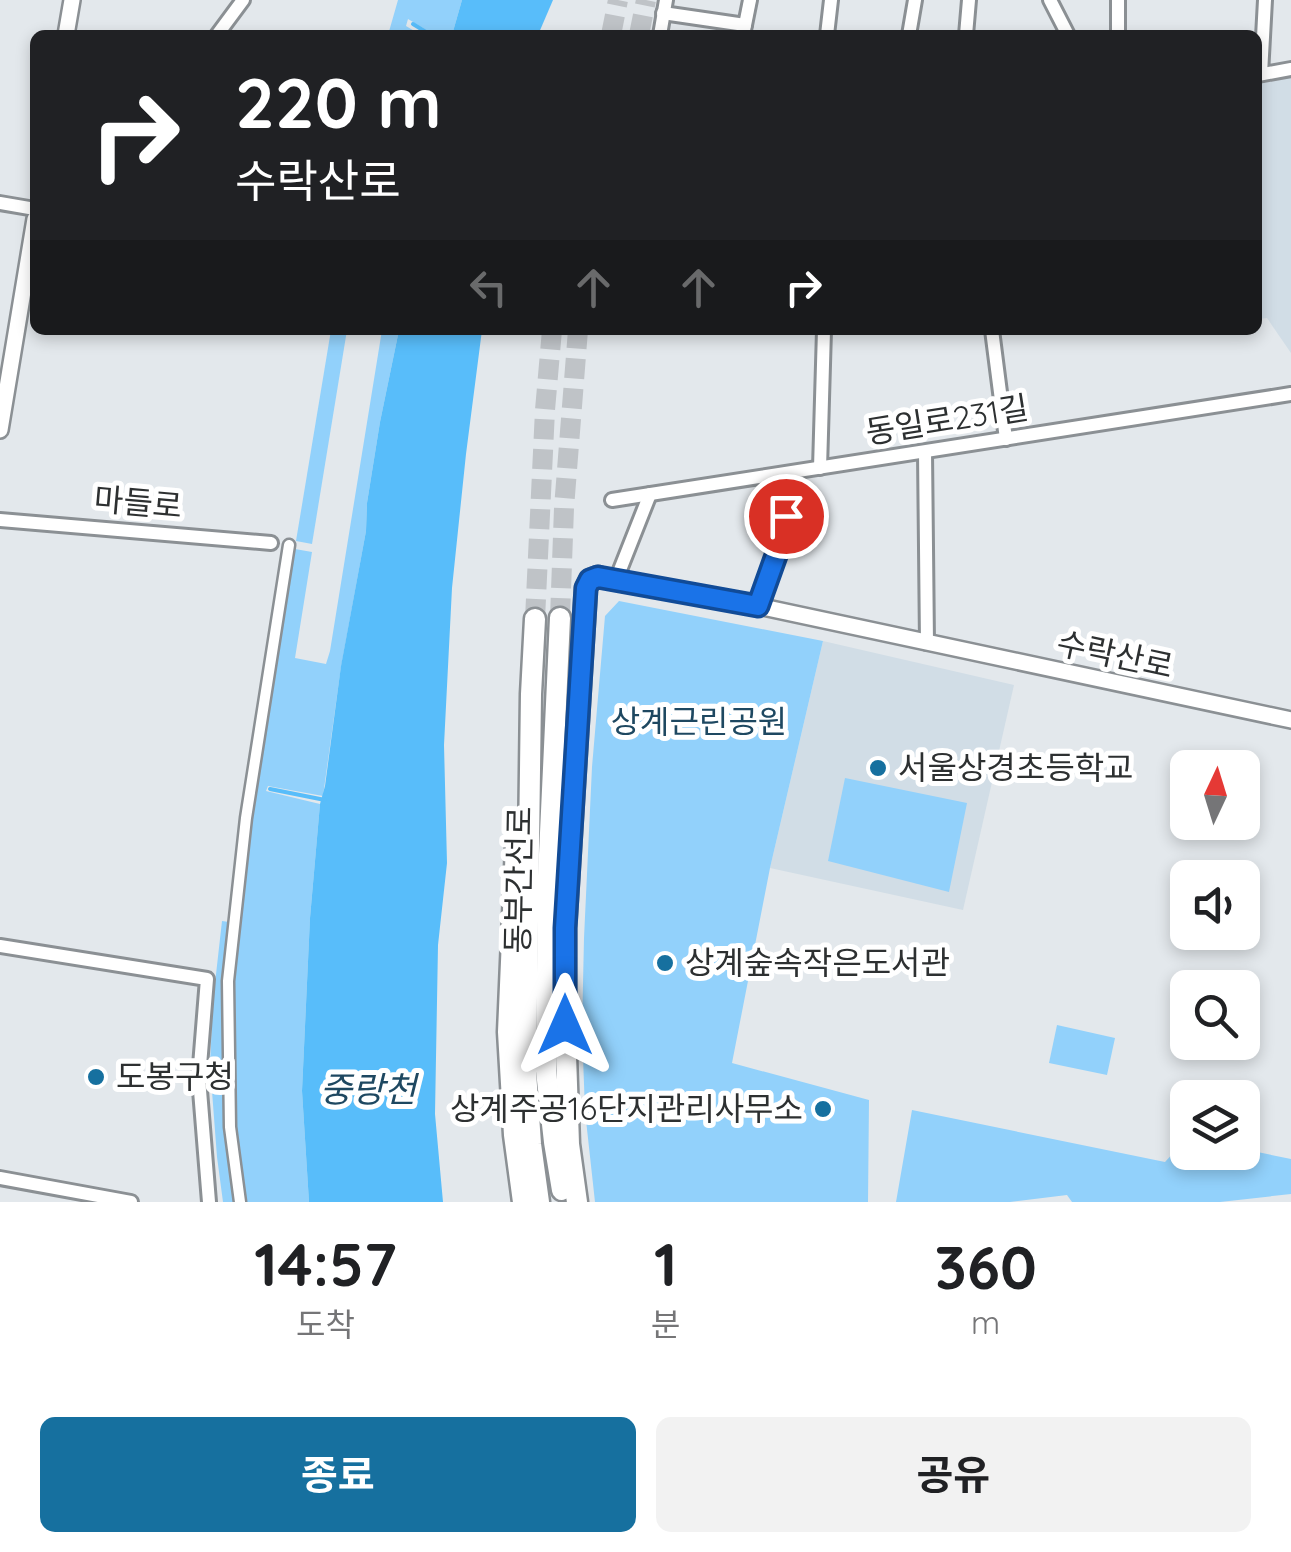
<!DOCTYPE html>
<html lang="ko">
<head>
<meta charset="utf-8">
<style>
  :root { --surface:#fff; --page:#f2f2f2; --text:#202124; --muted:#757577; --accent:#16709f }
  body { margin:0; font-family:Quicksand,"Noto Sans KR",sans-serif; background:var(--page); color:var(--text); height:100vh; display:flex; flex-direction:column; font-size:38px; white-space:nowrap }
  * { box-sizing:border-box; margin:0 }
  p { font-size:32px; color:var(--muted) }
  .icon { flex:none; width:55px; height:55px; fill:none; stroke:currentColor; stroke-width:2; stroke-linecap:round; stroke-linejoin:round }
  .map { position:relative; height:1202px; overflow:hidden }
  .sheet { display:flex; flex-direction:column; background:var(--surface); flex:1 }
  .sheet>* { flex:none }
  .hud { position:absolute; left:30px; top:30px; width:1232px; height:305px; border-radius:15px; box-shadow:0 5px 15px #0003; background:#202124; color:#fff; overflow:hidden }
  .needle { width:65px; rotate:4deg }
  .tools { position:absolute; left:1170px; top:750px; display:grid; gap:20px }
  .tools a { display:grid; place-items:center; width:90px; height:90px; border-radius:15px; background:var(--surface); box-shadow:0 5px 15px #0003; font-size:50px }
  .pin { position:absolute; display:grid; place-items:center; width:85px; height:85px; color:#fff; margin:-42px; border:5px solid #fff; border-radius:50%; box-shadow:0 2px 10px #0007 }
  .me { position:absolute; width:110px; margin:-55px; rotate:0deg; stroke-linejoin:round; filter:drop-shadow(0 0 8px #0008) }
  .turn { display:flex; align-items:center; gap:35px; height:210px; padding:0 40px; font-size:45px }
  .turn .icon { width:130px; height:130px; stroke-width:2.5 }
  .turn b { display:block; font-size:70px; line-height:85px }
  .lanes { display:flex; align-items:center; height:95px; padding:0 40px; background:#0003; justify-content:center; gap:50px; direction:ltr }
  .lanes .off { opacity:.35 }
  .eta { display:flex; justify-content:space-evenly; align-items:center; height:170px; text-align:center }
  .eta b { font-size:60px; font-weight:700; line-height:70px }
  .cta { display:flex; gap:20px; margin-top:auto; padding:20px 40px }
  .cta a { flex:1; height:115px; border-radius:15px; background:var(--accent); color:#fff; font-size:40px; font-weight:700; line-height:115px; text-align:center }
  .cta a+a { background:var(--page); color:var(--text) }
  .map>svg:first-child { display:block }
  .built { fill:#d1dde6 }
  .green { fill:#92d1fb }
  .water { fill:#58bdfa }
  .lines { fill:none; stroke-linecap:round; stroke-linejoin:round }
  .stream { stroke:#58bdfa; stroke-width:4 }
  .trunk-tunnel { stroke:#bfc3c7; stroke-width:20; stroke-dasharray:20 10; stroke-linecap:butt }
  .pedestrian-casing { stroke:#8b9094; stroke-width:15 }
  .minor-casing { stroke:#8b9094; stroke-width:18 }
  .tertiary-casing { stroke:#8b9094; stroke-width:20 }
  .trunk-casing { stroke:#8b9094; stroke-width:25 }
  .pedestrian { stroke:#fff; stroke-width:10 }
  .minor { stroke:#fff; stroke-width:12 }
  .tertiary { stroke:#fff; stroke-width:15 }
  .trunk { stroke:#fff; stroke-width:20 }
  .route-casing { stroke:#114b97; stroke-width:25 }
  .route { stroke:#1a73e8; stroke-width:18 }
  .poi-dot { fill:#16709f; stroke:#fff; stroke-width:4 }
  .labels { text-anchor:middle; stroke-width:10; stroke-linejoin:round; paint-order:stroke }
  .street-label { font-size:32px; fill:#2d3031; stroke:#fff }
  .park-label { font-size:32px; fill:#1e4861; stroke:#fff }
  .poi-label { font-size:32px; fill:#2d3031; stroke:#fff; text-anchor:start }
  .water-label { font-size:35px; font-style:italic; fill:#1e4861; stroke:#fff }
</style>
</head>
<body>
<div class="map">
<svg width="1291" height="1202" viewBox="0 0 1291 1202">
  <rect width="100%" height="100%" fill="#e3e8ec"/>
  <g class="built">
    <path d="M1291,77V353L1267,318L1258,319V83Z"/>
    <path d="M823,641L1014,685L963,910L770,868Z"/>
  </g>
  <g class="green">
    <path d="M398,0H462L452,35H435L408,19L406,26L421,35H388Z"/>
    <path d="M331,330H347L312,544L296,541Z"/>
    <path d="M382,330H399L380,422L367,503L366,531L341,667L323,796L268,786L266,791L320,804L310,918L302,1091L309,1202H223L217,1157L210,1065L213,1001L222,921L236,923L248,830L295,549L312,552L295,658L326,664L330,651Z"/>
    <path d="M619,601L823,641L770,868L732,1063L869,1100L868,1202H595L585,1111L582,1030L584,938L592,767L605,616Z"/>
    <path d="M845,778L967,803L949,892L828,861Z"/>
    <path d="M1057,1025L1115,1038L1107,1075L1049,1063Z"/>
    <path d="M912,1110L1165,1162L1187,1138L1188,1152H1242L1243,1149L1291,1159V1194L1220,1202H1072L1067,1195L1010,1202H896Z"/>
  </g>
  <g class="water">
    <path d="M462,0H553L538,35H452Z"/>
    <path d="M399,330H482L466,454L452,588L444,745L447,863L438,945L435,1114L443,1202H309L302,1091L310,918L320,804L325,786L341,666L366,531L367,503L380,422Z"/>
  </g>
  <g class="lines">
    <g class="stream">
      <path d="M413,24L431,35"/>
      <path d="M270,789L325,800"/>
    </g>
    <g class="trunk-tunnel">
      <path d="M611,35L618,0"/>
      <path d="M639,35L646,0"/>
      <path d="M560,618L564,508L578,330"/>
      <path d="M535,619L545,410L552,330"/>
    </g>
    <defs>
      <path id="pedestrian" d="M240,1202L230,1127L228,981L246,818L289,545"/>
      <g id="minor">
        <path d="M1050,0L1068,35"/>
        <path d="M663,13L745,25"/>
        <path d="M217,35L243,0"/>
        <path d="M660,35L666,0"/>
        <path d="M743,35L750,0"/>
        <path d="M827,35L831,0"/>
        <path d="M909,35L915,0"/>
        <path d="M966,35L969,0"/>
        <path d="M1118,35V0"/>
        <path d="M1261,74L1265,0"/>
        <path d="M1258,75L1291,69"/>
        <path d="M0,203L35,209"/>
        <path d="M992,330L1006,439"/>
        <path d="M925,452L927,643"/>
        <path d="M820,468L824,330"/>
        <path d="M612,500L1291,394"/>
        <path d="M0,520L271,543"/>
        <path d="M616,580L650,494"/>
        <path d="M758,606L783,536L786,517L771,476"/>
        <path d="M0,946L207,979L199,1078L209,1202"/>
        <path d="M0,1178L131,1202"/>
      </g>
      <g id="tertiary">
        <path d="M66,35L72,0"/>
        <path d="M0,430L35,219"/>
        <path d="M598,577L758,606L1291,720"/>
      </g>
      <g id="trunk">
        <path d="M560,618L548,876L546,1071L554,1142L562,1190"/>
        <path d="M535,619L531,694L526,1072L531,1144L539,1202"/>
        <path d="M516,845L508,1032L514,1135L523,1202"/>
        <path d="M577,1202L569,1144L565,1025V929L586,588L590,580L598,577"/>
      </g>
    </defs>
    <use href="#pedestrian" class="pedestrian-casing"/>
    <use href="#minor" class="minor-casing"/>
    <use href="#tertiary" class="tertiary-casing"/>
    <use href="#trunk" class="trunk-casing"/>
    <use href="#pedestrian" class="pedestrian"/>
    <use href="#minor" class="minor"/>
    <use href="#tertiary" class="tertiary"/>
    <use href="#trunk" class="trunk"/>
  </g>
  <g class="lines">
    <defs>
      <path id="route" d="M565,1025V928L586,588L590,580L598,577L758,606L783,536L786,516"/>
    </defs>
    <use href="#route" class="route-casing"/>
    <use href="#route" class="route"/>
  </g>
  <g class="poi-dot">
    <circle cx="878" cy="768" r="10"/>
    <circle cx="665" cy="963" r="10"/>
    <circle cx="96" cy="1077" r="10"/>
    <circle cx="823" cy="1109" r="10"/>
  </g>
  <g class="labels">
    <g class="street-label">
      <text transform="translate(947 420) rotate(-9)" y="11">동일로231길</text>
      <text transform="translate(138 503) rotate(5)" y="11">마들로</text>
      <text transform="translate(1115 655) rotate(12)" y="11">수락산로</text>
      <text transform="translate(519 880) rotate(-89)" y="11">동부간선로</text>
    </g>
    <g class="park-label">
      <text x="699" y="733">상계근린공원</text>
    </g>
    <g class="poi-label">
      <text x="898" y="779">서울상경초등학교</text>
      <text x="685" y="974">상계숲속작은도서관</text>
      <text x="116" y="1088">도봉구청</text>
      <text x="803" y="1120" text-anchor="end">상계주공16단지관리사무소</text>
    </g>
    <g class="water-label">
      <text x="368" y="1102">중랑천</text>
    </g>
  </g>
</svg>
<div class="tools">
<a><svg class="needle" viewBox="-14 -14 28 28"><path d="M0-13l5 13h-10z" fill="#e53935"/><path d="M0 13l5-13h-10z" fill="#757577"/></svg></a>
<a><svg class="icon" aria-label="sound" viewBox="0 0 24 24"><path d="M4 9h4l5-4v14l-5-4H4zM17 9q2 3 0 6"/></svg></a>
<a><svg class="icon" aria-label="search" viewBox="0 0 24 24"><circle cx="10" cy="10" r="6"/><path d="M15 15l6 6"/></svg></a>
<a><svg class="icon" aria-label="layers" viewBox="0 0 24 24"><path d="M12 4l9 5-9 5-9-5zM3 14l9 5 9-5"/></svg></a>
</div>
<div class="pin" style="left:786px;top:516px;background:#d93025"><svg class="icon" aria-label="arrive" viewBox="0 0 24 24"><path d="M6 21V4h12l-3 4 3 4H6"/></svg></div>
<svg class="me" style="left:565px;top:1025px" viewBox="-20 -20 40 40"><path d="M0-17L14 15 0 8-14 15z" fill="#1a73e8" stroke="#fff" stroke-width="4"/></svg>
<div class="hud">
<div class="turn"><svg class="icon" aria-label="right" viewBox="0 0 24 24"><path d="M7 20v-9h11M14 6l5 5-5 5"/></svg><div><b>220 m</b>수락산로</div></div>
<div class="lanes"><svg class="icon off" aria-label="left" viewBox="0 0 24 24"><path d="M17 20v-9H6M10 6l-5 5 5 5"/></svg><svg class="icon off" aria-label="ahead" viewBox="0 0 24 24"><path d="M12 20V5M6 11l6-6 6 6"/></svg><svg class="icon off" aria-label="ahead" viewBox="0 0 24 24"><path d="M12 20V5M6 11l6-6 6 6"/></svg><svg class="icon" aria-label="right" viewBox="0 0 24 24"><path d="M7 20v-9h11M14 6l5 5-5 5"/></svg></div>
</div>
</div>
<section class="sheet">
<div class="eta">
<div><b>14:57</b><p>도착</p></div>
<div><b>1</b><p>분</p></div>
<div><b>360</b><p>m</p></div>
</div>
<div class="cta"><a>종료</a><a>공유</a></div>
</section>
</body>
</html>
